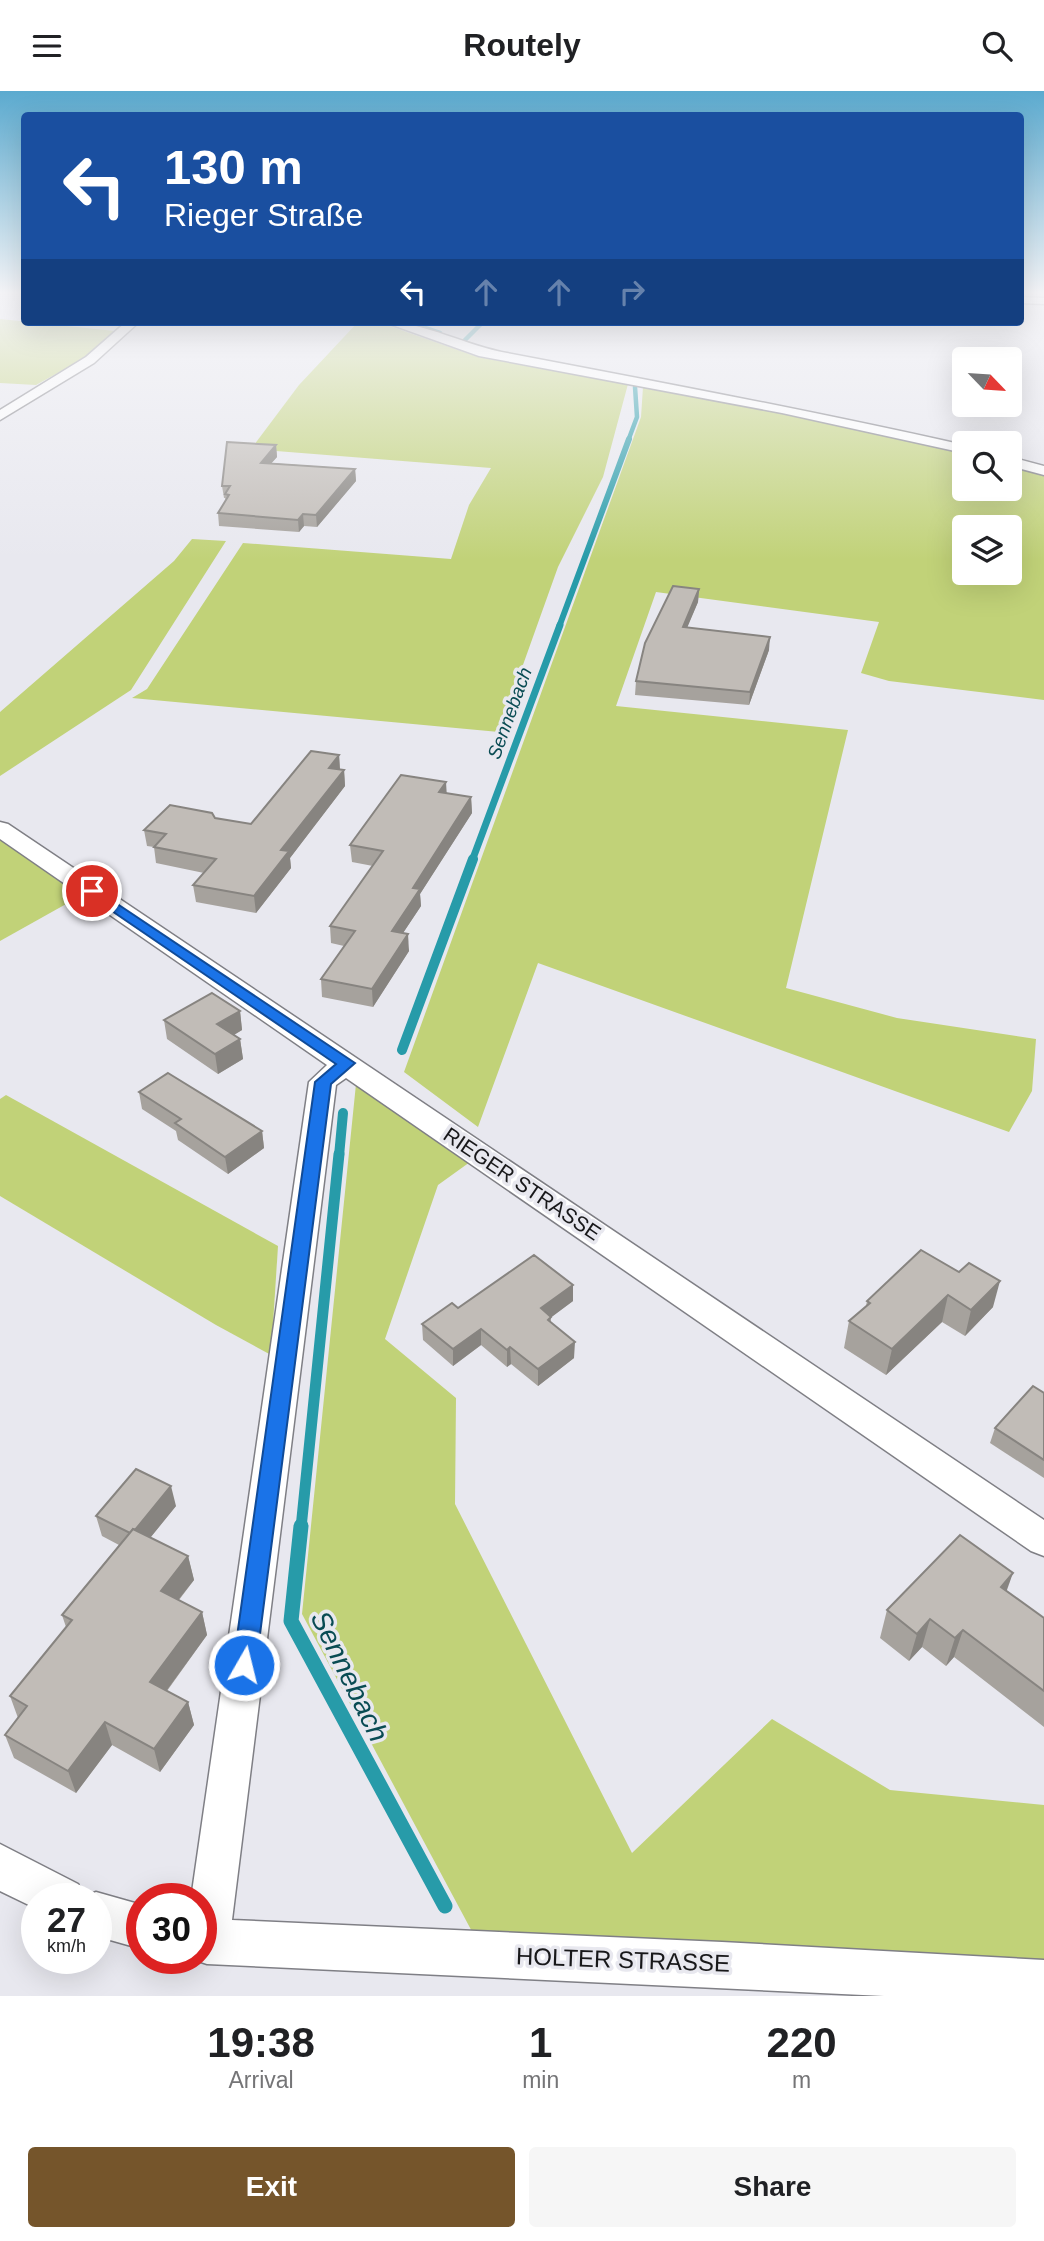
<!DOCTYPE html>
<html lang="en">
<head>
<meta charset="utf-8">
<style>
  :root { --surface:#fff; --page:#f6f6f6; --text:#202124; --muted:#757577; --accent:#75552b }
  body { margin:0; font-family:Arial,sans-serif; background:var(--page); color:var(--text); height:100vh; display:flex; flex-direction:column; font-size:26px; white-space:nowrap }
  * { box-sizing:border-box; margin:0 }
  p { font-size:23px; color:var(--muted) }
  .icon { flex:none; width:38px; height:38px; fill:none; stroke:currentColor; stroke-width:2; stroke-linecap:round; stroke-linejoin:round }
  .map { position:relative; height:1905px; overflow:hidden }
  .panel { display:flex; flex-direction:column; background:var(--surface); flex:1 }
  .panel>* { flex:none }
  .hud { position:absolute; left:21px; top:21px; width:1003px; height:214px; border-radius:7px; box-shadow:0 7px 28px #0002; background:#1a4fa0; color:#fff; overflow:hidden }
  .needle { width:46px; rotate:115deg }
  .buttons { position:absolute; left:952px; top:256px; display:grid; gap:14px }
  .buttons a { display:grid; place-items:center; width:70px; height:70px; border-radius:7px; background:var(--surface); box-shadow:0 7px 28px #0002; font-size:35px }
  .speed { position:absolute; left:21px; top:1792px; display:flex; gap:14px; font-size:35px; font-weight:700; text-align:center }
  .speed>* { display:grid; place-content:center; width:91px; height:91px; border-radius:50%; background:var(--surface); box-shadow:0 7px 28px #0002; line-height:1 }
  .speed small { font-size:18px; font-weight:400 }
  .speed .limit { border:10px solid #d22; background:#fff; color:#111 }
  .pin { position:absolute; display:grid; place-items:center; width:60px; height:60px; color:#fff; margin:-30px; border:4px solid #fff; border-radius:50%; box-shadow:0 2px 7px #0007 }
  .me { position:absolute; width:77px; margin:-38px; rotate:8deg; stroke-linejoin:round; filter:drop-shadow(0 0 5px #0008) }
  .turn { display:flex; align-items:center; gap:24px; height:147px; padding:0 28px; font-size:32px }
  .turn .icon { width:91px; height:91px; stroke-width:2.5 }
  .turn b { display:block; font-size:49px; line-height:60px }
  .lanes { display:flex; align-items:center; height:66px; padding:0 28px; background:#0003; justify-content:center; gap:35px; direction:ltr }
  .lanes .off { opacity:.35 }
  .eta { display:flex; justify-content:space-evenly; align-items:center; height:119px; text-align:center }
  .eta b { font-size:42px; font-weight:600; line-height:49px }
  .button { display:flex; gap:14px; margin-top:auto; padding:14px 28px }
  .button a { flex:1; height:80px; border-radius:7px; background:var(--accent); color:#fff; font-size:28px; font-weight:600; line-height:80px; text-align:center }
  .button a+a { background:var(--page); color:var(--text) }
  header { display:flex; justify-content:space-between; align-items:center; height:91px; padding:0 28px; background:var(--surface); font-size:32px; font-weight:600 }
  .map>svg:first-child { display:block }
  .green { fill:#c1d278; fill-rule:evenodd }
  .lines { fill:none; stroke-linecap:round; stroke-linejoin:round }
  .stream-far5 { stroke:#279ba9; stroke-width:4.5 }
  .stream-far4 { stroke:#279ba9; stroke-width:6 }
  .stream-far3 { stroke:#279ba9; stroke-width:7 }
  .stream-far2 { stroke:#279ba9; stroke-width:10 }
  .stream-far1 { stroke:#279ba9; stroke-width:11 }
  .stream { stroke:#279ba9; stroke-width:15 }
  .minor-casing { stroke:#7f7f85; stroke-width:3 }
  .minor { fill:#fff; fill-rule:evenodd }
  .wall { fill:#a6a29d }
  .shaded-wall { fill:#878480 }
  .building { fill:#c1bcb7; stroke:#878480; stroke-width:2 }
  .route { fill:#1a73e8; stroke:#114b97; stroke-width:2 }
  .labels { text-anchor:middle; stroke-width:7; stroke-linejoin:round; paint-order:stroke }
  .far-water-label { font-size:19px; font-style:italic; fill:#094b53; stroke:#e8e8ef }
  .street-label { font-size:21px; fill:#18181a; stroke:#e8e8ef }
  .near-street-label { font-size:24px; fill:#18181a; stroke:#e8e8ef }
  .near-water-label { font-size:28px; font-style:italic; fill:#094b53; stroke:#e8e8ef }
</style>
</head>
<body>
<header><svg class="icon" aria-label="menu" viewBox="0 0 24 24"><path d="M4 6h16M4 12h16M4 18h16"/></svg>Routely<svg class="icon" aria-label="search" viewBox="0 0 24 24"><circle cx="10" cy="10" r="6"/><path d="M15 15l6 6"/></svg></header>
<div class="map">
<svg width="1044" height="1905" viewBox="0 0 1044 1905">
  <rect width="100%" height="100%" fill="#e8e8ef"/>
  <g class="green">
    <path d="M0,228L115,240L81,269L36,294L0,292Z"/>
    <path d="M358,231H378L478,266L628,293L603,386L558,476L499,641L132,607L147,598L243,452L451,468L469,414L491,377L251,358L299,294Z"/>
    <path d="M643,296L805,327L964,362V397H1010V374L1044,384V609L889,590L861,582L879,531L656,501L616,615L848,639L786,897L897,927L1036,948L1032,1000L1009,1041L538,872L478,1036L404,981L641,326ZM964,436H1010V481H964Z"/>
    <path d="M192,448L226,450L131,599L0,685V621L174,470Z"/>
    <path d="M0,745L84,803L0,850Z"/>
    <path d="M356,993L470,1071L438,1094L385,1248L456,1307L455,1413L632,1762L772,1628L890,1699L1044,1714V1870L476,1848L302,1523Z"/>
    <path d="M6,1004L278,1155L271,1264L216,1234L0,1105V1008Z"/>
  </g>
  <g class="lines">
    <g class="stream-far5">
      <path d="M407,231L440,242"/>
      <path d="M474,255L463,251L483,231"/>
      <path d="M628,350L637,326L635,296"/>
    </g>
    <path class="stream-far4" d="M559,536L629,348"/>
    <path class="stream-far3" d="M472,770L560,534"/>
    <g class="stream-far2">
      <path d="M402,959L473,768"/>
      <path d="M339,1065L343,1022"/>
    </g>
    <path class="stream-far1" d="M301,1437L339,1063"/>
    <path class="stream" d="M301,1435L291,1530L445,1815"/>
    <defs>
      <g id="minor">
        <path d="M1020,206L1044,207V213L1020,212Z"/>
        <path d="M126,231H139L94,272L0,329V319L86,266Z"/>
        <path d="M384,231C425,231 466,255 507,262C660,291 812,320 964,354V362L782,322L479,265Z"/>
        <path d="M1010,366L1044,375V384L1010,375Z"/>
        <path d="M0,731L8,733L1044,1429V1465L1031,1460L346,987L336,994L232,1829L722,1851L1044,1869V1905H884L207,1873L189,1867H201V1808H191L309,991L327,974L0,748Z"/>
        <path d="M0,1753L78,1793L84,1806L96,1801L142,1814V1858L96,1845V1808H37V1818L0,1800Z"/>
      </g>
    </defs>
    <use href="#minor" class="minor-casing"/>
    <use href="#minor" class="minor"/>
  </g>
  <g class="wall">
    <path d="M276,354L277,366L271,372L355,378L356,390L317,436L304,435L299,441L219,435L218,422L226,409L225,407H224L222,395Z"/>
    <path d="M699,498L698,511L687,536L769,559L749,614L635,604L636,590Z"/>
    <path d="M339,664L340,679H344L345,695L290,767L291,777L256,822L196,811L193,794L204,782L156,772L154,756L147,755L144,739L215,727L251,733Z"/>
    <path d="M447,702L471,706L472,722L420,803L421,815L403,842L409,860L373,916L322,906L321,888L344,855L331,852L330,835L373,775L352,771L350,754Z"/>
    <path d="M240,920L242,939L234,944L240,948L243,968L218,983L167,948L164,929Z"/>
    <path d="M139,1001L262,1040L264,1057L228,1083L178,1049L176,1040L142,1018Z"/>
    <path d="M921,1159L993,1216L965,1245L942,1231L886,1284L844,1257L849,1230L866,1215L867,1210Z"/>
    <path d="M573,1194V1210L551,1226V1232L574,1267L538,1295L511,1273L507,1276L481,1254L453,1275L423,1249L422,1233L458,1217Z"/>
    <path d="M1044,1302V1387L990,1352L995,1337Z"/>
    <path d="M176,1415L150,1447L188,1465L194,1489L179,1509L202,1521L207,1544L167,1600L188,1611L194,1634L160,1681L112,1654L76,1702L14,1667L5,1644L18,1627L10,1605L66,1536L62,1524L119,1454L102,1445L96,1425Z"/>
    <path d="M1007,1500L1044,1527V1636L954,1566L946,1575L922,1556L909,1570L880,1547L887,1519Z"/>
  </g>
  <g class="shaded-wall">
    <path d="M276,354L277,366L262,383L261,372Z"/>
    <path d="M355,378L356,390L317,436L316,424Z"/>
    <path d="M303,423L304,435L299,441L298,429Z"/>
    <path d="M699,498L698,511L682,549L683,536Z"/>
    <path d="M770,546L769,559L749,614L750,601Z"/>
    <path d="M339,664L340,680L329,677Z"/>
    <path d="M344,679L345,695L290,767L291,777L256,822L254,805L281,759Z"/>
    <path d="M446,691L447,707L439,701Z"/>
    <path d="M471,706L472,722L420,803L421,815L393,857L392,840L413,797Z"/>
    <path d="M408,843L409,860L373,916L372,898Z"/>
    <path d="M240,920L242,939L220,952L217,933Z"/>
    <path d="M240,948L243,968L218,983L215,963Z"/>
    <path d="M262,1040L264,1057L228,1083L225,1066Z"/>
    <path d="M1000,1190L993,1216L965,1245L971,1219Z"/>
    <path d="M573,1194V1210L541,1234V1217Z"/>
    <path d="M948,1204L942,1231L886,1284L892,1258Z"/>
    <path d="M481,1238V1254L453,1275V1258Z"/>
    <path d="M575,1251L574,1267L538,1295V1278Z"/>
    <path d="M510,1256L511,1273L507,1276V1259Z"/>
    <path d="M171,1395L176,1415L137,1463L132,1443Z"/>
    <path d="M188,1465L194,1489L167,1523L161,1500Z"/>
    <path d="M1013,1482L1003,1510L1001,1496Z"/>
    <path d="M202,1521L207,1544L156,1614L150,1591Z"/>
    <path d="M930,1528L922,1556L909,1570L917,1543Z"/>
    <path d="M963,1539L954,1566L946,1575L955,1547Z"/>
    <path d="M188,1611L194,1634L160,1681L154,1658Z"/>
    <path d="M105,1631L112,1654L76,1702L68,1680Z"/>
  </g>
  <g class="building">
    <path d="M227,351L276,354L261,372L355,378L316,424L303,423L298,429L218,422L229,404L225,403L230,395H222Z"/>
    <path d="M673,495L699,498L683,536L770,546L750,601L636,590L645,552Z"/>
    <path d="M311,660L339,664L329,677L344,679L281,759L289,760L254,805L193,794L216,768L154,756L166,743L144,739L170,714L212,722L215,727L251,733Z"/>
    <path d="M401,684L446,691L439,701L471,706L413,797L420,798L392,840L408,843L372,898L321,888L355,840L330,835L383,760L350,754Z"/>
    <path d="M212,902L240,920L217,933L240,948L215,963L164,929Z"/>
    <path d="M168,982L262,1040L225,1066L175,1032L181,1028L139,1001Z"/>
    <path d="M921,1159L959,1181L969,1172L1000,1190L971,1219L948,1204L892,1258L849,1230L870,1212L867,1210Z"/>
    <path d="M534,1164L573,1194L541,1217L551,1226L548,1229L575,1251L538,1278L510,1256L507,1259L481,1238L453,1258L422,1233L452,1212L458,1217Z"/>
    <path d="M1033,1295L1044,1302V1369L995,1337Z"/>
    <path d="M136,1378L171,1395L135,1439L133,1438L130,1442L96,1425Z"/>
    <path d="M133,1438L188,1465L161,1500L202,1521L150,1591L188,1611L154,1658L105,1631L68,1680L5,1644L27,1615L10,1605L72,1529L62,1524Z"/>
    <path d="M960,1444L1013,1482L1001,1496L1044,1527V1600L963,1539L955,1547L930,1528L917,1543L887,1519Z"/>
  </g>
  <linearGradient id="sky" x2="0" y2="1"><stop stop-color="#5baacf"/><stop offset="0.43" stop-color="#f5f5f8"/><stop offset="1" stop-color="#f5f5f8" stop-opacity="0"/></linearGradient>
  <rect width="1044" height="469" fill="url(#sky)"/>
  <path class="route" d="M92,796L355,972L331,993L256,1574L253,1582L244,1585L236,1582L233,1574L315,991L336,973L87,803V797Z"/>
  <g class="labels">
    <g class="far-water-label">
      <text transform="translate(509 622) rotate(-70)" y="7">Sennebach</text>
    </g>
    <g class="street-label">
      <text transform="translate(522 1093) rotate(34)" y="7">RIEGER STRASSE</text>
    </g>
    <g class="near-street-label">
      <text transform="translate(623 1869) rotate(2)" y="8">HOLTER STRASSE</text>
    </g>
    <g class="near-water-label">
      <text transform="translate(350 1585) rotate(64)" y="10">Sennebach</text>
    </g>
  </g>
</svg>
<div class="buttons">
<a><svg class="needle" viewBox="-14 -14 28 28"><path d="M0-13l5 13h-10z" fill="#e53935"/><path d="M0 13l5-13h-10z" fill="#757577"/></svg></a>
<a><svg class="icon" aria-label="search" viewBox="0 0 24 24"><circle cx="10" cy="10" r="6"/><path d="M15 15l6 6"/></svg></a>
<a><svg class="icon" aria-label="layers" viewBox="0 0 24 24"><path d="M12 4l9 5-9 5-9-5zM3 14l9 5 9-5"/></svg></a>
</div>
<div class="speed"><div>27<small>km/h</small></div><div class="limit">30</div></div>
<div class="pin" style="left:92px;top:800px;background:#d93025"><svg class="icon" aria-label="arrive" viewBox="0 0 24 24"><path d="M6 21V4h12l-3 4 3 4H6"/></svg></div>
<svg class="me" style="left:244px;top:1574px" viewBox="-20 -20 40 40"><circle r="17" fill="#1a73e8" stroke="#fff" stroke-width="3"/><path d="M0-11L8 9 0 5-8 9z" fill="#fff"/></svg>
<div class="hud">
<div class="turn"><svg class="icon" aria-label="left" viewBox="0 0 24 24"><path d="M17 20v-9H6M10 6l-5 5 5 5"/></svg><div><b>130 m</b>Rieger Straße</div></div>
<div class="lanes"><svg class="icon" aria-label="left" viewBox="0 0 24 24"><path d="M17 20v-9H6M10 6l-5 5 5 5"/></svg><svg class="icon off" aria-label="ahead" viewBox="0 0 24 24"><path d="M12 20V5M6 11l6-6 6 6"/></svg><svg class="icon off" aria-label="ahead" viewBox="0 0 24 24"><path d="M12 20V5M6 11l6-6 6 6"/></svg><svg class="icon off" aria-label="right" viewBox="0 0 24 24"><path d="M7 20v-9h11M14 6l5 5-5 5"/></svg></div>
</div>
</div>
<section class="panel">
<div class="eta">
<div><b>19:38</b><p>Arrival</p></div>
<div><b>1</b><p>min</p></div>
<div><b>220</b><p>m</p></div>
</div>
<div class="button"><a>Exit</a><a>Share</a></div>
</section>
</body>
</html>
